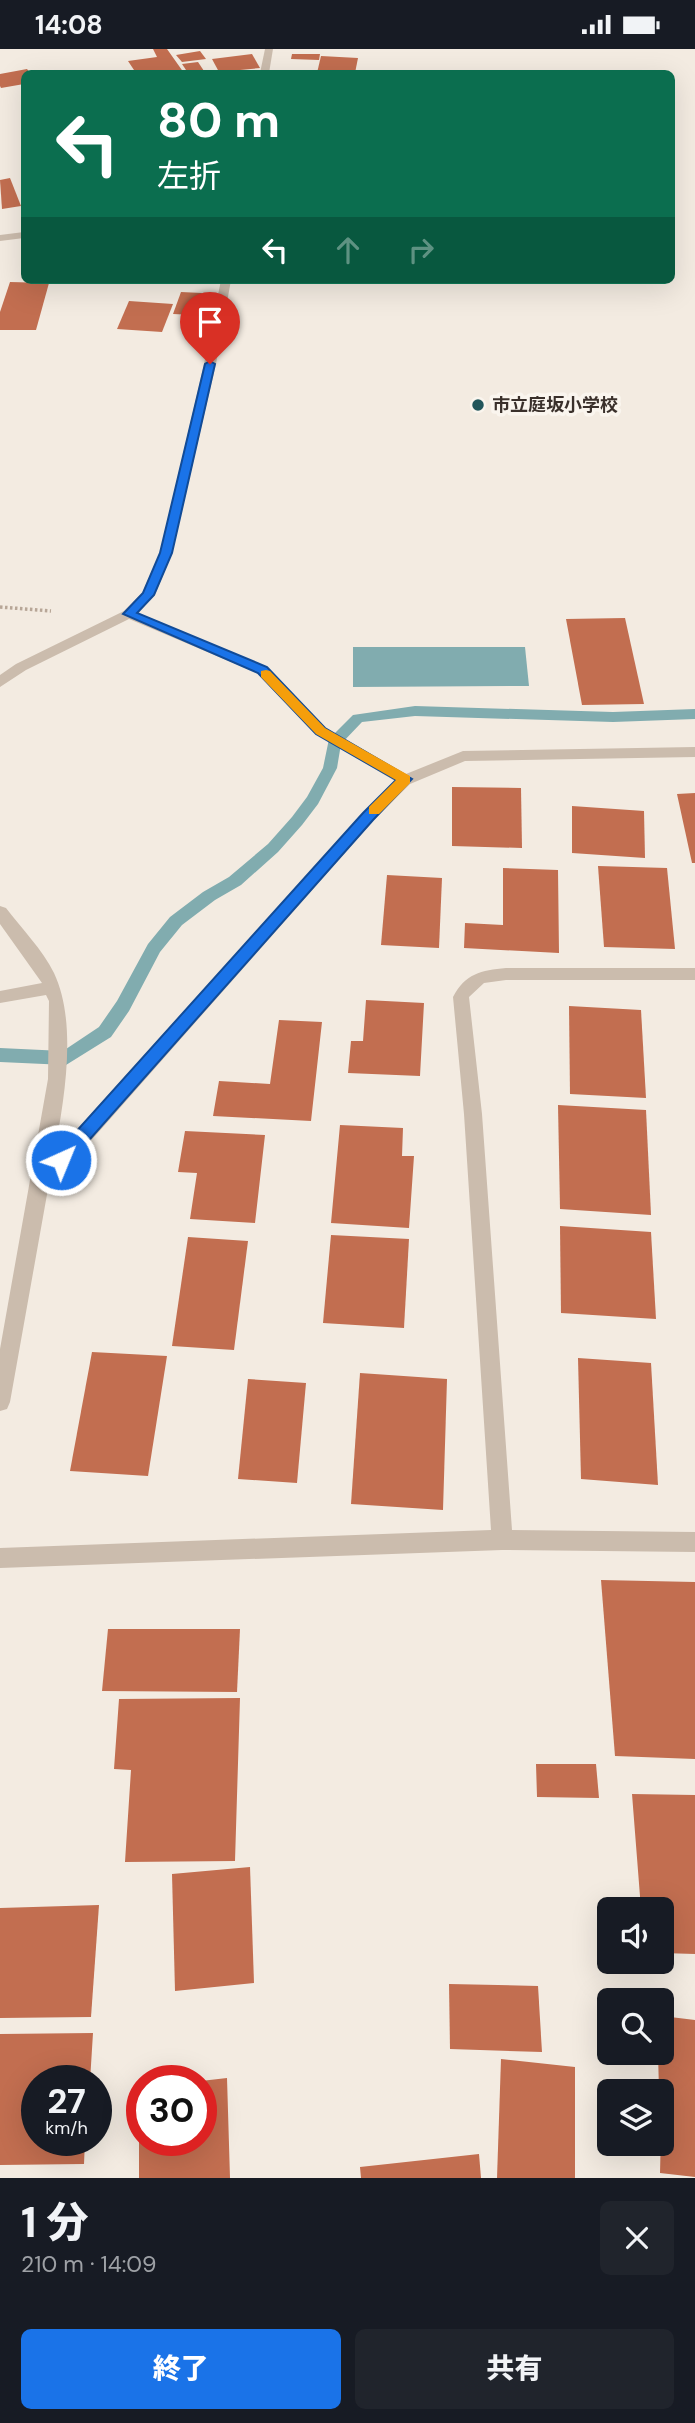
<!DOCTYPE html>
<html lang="ja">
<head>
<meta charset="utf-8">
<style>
  :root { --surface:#171b24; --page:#20242c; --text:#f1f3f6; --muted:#9ea1a6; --accent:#1a73e8 }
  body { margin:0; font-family:"DM Sans","Noto Sans JP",sans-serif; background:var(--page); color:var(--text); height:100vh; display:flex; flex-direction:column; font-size:26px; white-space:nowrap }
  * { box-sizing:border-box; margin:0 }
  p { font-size:23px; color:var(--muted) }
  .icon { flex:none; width:38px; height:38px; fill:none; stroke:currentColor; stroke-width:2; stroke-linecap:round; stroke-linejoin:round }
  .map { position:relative; height:2129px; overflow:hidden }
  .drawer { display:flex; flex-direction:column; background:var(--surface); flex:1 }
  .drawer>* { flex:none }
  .hud { position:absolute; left:21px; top:21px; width:654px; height:214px; border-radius:10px; box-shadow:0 7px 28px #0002; background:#0b6e4f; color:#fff; overflow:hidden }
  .controls { position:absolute; left:597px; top:1848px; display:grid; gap:14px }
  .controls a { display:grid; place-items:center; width:77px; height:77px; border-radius:10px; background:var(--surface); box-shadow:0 7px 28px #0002; font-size:35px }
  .speed { position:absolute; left:21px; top:2016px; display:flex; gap:14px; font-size:35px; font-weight:700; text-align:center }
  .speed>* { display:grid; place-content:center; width:91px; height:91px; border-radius:50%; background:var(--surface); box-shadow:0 7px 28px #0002; line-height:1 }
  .speed small { font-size:18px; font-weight:400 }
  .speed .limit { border:10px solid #d22; background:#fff; color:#111 }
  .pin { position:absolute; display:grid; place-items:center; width:60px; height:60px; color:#fff; margin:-72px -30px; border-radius:50% 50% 50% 0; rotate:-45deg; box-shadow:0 0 7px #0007 }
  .pin .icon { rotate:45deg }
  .me { position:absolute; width:77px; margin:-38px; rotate:44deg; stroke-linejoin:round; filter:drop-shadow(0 0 5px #0008) }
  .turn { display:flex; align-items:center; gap:24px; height:147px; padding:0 21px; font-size:32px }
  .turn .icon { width:91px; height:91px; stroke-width:2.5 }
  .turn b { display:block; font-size:49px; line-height:60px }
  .lanes { display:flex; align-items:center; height:66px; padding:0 21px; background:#0003; justify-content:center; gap:35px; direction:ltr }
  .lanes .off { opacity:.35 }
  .round { display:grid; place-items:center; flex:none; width:74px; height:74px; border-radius:10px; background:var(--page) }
  .summary { display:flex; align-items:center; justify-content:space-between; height:119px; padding:0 21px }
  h1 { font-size:42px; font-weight:800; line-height:52px }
  .primary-button { display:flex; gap:14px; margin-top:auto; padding:14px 21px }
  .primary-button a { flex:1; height:80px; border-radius:10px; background:var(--accent); color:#fff; font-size:28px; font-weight:800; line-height:80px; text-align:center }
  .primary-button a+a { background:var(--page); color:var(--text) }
  .status { display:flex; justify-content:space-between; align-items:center; height:49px; padding:0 35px; background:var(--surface); direction:ltr }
  .status svg { height:19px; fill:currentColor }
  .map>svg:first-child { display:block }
  .water { fill:#81acaf }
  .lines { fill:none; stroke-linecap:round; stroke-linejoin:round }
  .stream { fill:#81acaf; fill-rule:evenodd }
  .building { fill:#c26e50 }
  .path { stroke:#b7a697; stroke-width:3.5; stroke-dasharray:2.5 2.5; stroke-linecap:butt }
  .minor { fill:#cbbcad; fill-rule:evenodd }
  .route { fill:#1a73e8; stroke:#114b97; stroke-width:2 }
  .slow { fill:#f59e0b }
  .poi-dot { fill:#22565b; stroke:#faf5ee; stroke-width:2.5 }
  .labels { text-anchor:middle; stroke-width:7; stroke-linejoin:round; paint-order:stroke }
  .far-poi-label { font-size:18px; font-weight:bold; fill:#3a302b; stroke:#faf5ee; text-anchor:start }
</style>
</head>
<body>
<div class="status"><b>14:08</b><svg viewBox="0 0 49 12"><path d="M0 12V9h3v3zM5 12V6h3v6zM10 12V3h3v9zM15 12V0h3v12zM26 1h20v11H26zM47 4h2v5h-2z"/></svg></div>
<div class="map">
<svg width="695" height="2129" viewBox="0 0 695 2129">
  <rect width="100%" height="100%" fill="#f3ebe1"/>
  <path class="water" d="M353,598H525L529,637L353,638Z"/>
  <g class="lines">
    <path class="stream" d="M415,657L613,663L695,660V670L613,673L415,667L362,673L341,695L337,719L318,755L302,776L278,803L241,836L215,851L182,876L160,903L129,962L111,988L66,1016L0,1013V999L63,1002L99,978L117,952L148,895L170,868L203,843L229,828L268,795L292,768L307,748L323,719L329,690L353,666Z"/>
  </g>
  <g class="building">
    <path d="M153,0H167L184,24H136L128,12L157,8Z"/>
    <path d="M200,2L206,10L182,13L176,6Z"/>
    <path d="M252,5L260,19L219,23L212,10Z"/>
    <path d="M292,5H320L319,11L291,10Z"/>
    <path d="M321,7L358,9L355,24H317Z"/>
    <path d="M198,13L204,22L188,24L182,15Z"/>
    <path d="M27,20L30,24H24V35L1,39L0,37V25Z"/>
    <path d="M10,129L21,157L2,160L0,131Z"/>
    <path d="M10,233L49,234L36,281H0V263Z"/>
    <path d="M181,243L202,244L194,266L173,265Z"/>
    <path d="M129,252L173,255L162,283L117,280Z"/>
    <path d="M625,569L644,655L582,656L566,570Z"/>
    <path d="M452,738L521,739L522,799L452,797Z"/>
    <path d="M695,744V814H692L677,745Z"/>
    <path d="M572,757L644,762L645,809L572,804Z"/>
    <path d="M598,817L667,819L675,900L604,898Z"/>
    <path d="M503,819L558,821L559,904L464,899L465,874L503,876Z"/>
    <path d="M387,826L442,829L439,899L381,896Z"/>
    <path d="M366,951L424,954L420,1027L348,1024L351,992H363Z"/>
    <path d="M569,957L641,961L646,1049L570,1045Z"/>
    <path d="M279,971L322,973L311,1072L213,1067L219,1032L270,1035Z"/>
    <path d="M558,1056L646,1061L651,1166L560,1160Z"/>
    <path d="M340,1076L403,1079L402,1107H414L409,1179L331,1174Z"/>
    <path d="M185,1082L265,1086L255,1174L190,1170L197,1124L178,1123Z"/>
    <path d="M560,1177L651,1183L656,1270L561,1264Z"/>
    <path d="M331,1186L409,1190L404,1279L323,1274Z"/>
    <path d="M188,1188L248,1192L234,1301L172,1297Z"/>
    <path d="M92,1303L167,1307L148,1427L70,1422Z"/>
    <path d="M578,1309L651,1314L658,1436L581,1430Z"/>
    <path d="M360,1324L447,1330L443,1461L351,1455Z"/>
    <path d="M248,1330L306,1334L297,1434L238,1430Z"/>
    <path d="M601,1531L695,1533V1710L615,1707Z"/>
    <path d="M108,1580H240L237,1643L102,1642Z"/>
    <path d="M240,1649L235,1812L125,1813L131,1721L114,1720L119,1650Z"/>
    <path d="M536,1715H596L599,1749L537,1748Z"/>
    <path d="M632,1745L695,1746V1905L662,1904V1860H641Z"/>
    <path d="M250,1818L254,1934L175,1942L172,1825Z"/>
    <path d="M99,1856L91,1968L0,1969V1859Z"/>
    <path d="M449,1935L538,1937L542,2003L450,2000Z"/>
    <path d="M662,1967L695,1971V2128L660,2124L662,2042H659L658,2004H662Z"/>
    <path d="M93,1984L90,2032H37V2091H85L84,2115L0,2116V1985Z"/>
    <path d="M501,2010L575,2018V2129H497Z"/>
    <path d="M227,2029L230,2129H139V2039H142V2091H201V2032Z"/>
    <path d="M479,2105L481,2129H361L360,2118Z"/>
  </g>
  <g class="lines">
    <path class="path" d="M0,558L51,562"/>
    <g class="minor">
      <path d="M265,0H273L269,24H260Z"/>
      <path d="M24,183V189L0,192V186Z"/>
      <path d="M221,231H231L216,315L172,504L155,546L138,564L267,618L326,679L406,725L463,702L695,698V708L465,712L410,735L373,772L96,1086L67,1116L51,1123L10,1353L7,1360L0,1362V1300L48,1030L49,952L46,946L0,954V942L42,934L0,875V857L6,859C21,879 43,901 54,924C78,975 64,1052 54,1106L363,764L395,732L316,685L257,624L129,570L26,621L0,638V626L16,615L124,562L142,544L160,504L204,315Z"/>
      <path d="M506,919H695V931H506L484,934L469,948L482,1065L512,1481L695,1483V1503L502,1501L0,1519V1499L491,1481L464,1065L453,948C465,925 481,921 506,919Z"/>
    </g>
  </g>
  <path class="route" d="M210,312L215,315L172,504L154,546L137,564L267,618L325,679L412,730L373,771L67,1116H55L53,1111L55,1106L363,764L396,731L316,685L258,624L123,565L143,544L160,504L205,315Z"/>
  <path class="slow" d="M266,621L270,622L325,679L410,727V734L379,765H369V758L396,731L316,685L261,628V622Z"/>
  <circle class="poi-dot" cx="478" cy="356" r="7"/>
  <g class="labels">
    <g class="far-poi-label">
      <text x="492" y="362">市立庭坂小学校</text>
    </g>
  </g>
</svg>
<div class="controls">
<a><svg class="icon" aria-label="sound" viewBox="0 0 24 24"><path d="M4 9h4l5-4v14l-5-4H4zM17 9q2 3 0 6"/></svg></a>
<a><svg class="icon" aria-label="search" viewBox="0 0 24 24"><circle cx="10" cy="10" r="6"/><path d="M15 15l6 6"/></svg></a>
<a><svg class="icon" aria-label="layers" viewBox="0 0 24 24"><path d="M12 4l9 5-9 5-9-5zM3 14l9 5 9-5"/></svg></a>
</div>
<div class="speed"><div>27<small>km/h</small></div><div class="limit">30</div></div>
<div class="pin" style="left:210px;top:315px;background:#d93025"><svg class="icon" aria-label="arrive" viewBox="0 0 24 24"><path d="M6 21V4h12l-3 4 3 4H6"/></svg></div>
<svg class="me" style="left:61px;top:1111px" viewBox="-20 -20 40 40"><circle r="17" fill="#1a73e8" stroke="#fff" stroke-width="3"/><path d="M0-11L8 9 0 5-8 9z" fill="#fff"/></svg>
<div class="hud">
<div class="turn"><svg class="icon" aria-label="left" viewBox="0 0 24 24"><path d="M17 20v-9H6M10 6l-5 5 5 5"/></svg><div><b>80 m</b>左折</div></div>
<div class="lanes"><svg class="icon" aria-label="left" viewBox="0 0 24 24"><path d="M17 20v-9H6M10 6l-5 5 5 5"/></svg><svg class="icon off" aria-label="ahead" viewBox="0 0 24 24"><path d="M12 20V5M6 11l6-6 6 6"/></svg><svg class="icon off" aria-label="right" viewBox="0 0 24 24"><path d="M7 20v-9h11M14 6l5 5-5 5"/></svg></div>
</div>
</div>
<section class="drawer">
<div class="summary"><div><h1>1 分</h1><p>210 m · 14:09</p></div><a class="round"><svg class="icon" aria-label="close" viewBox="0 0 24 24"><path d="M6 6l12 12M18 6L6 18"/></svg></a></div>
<div class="primary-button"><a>終了</a><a>共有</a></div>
</section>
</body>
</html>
